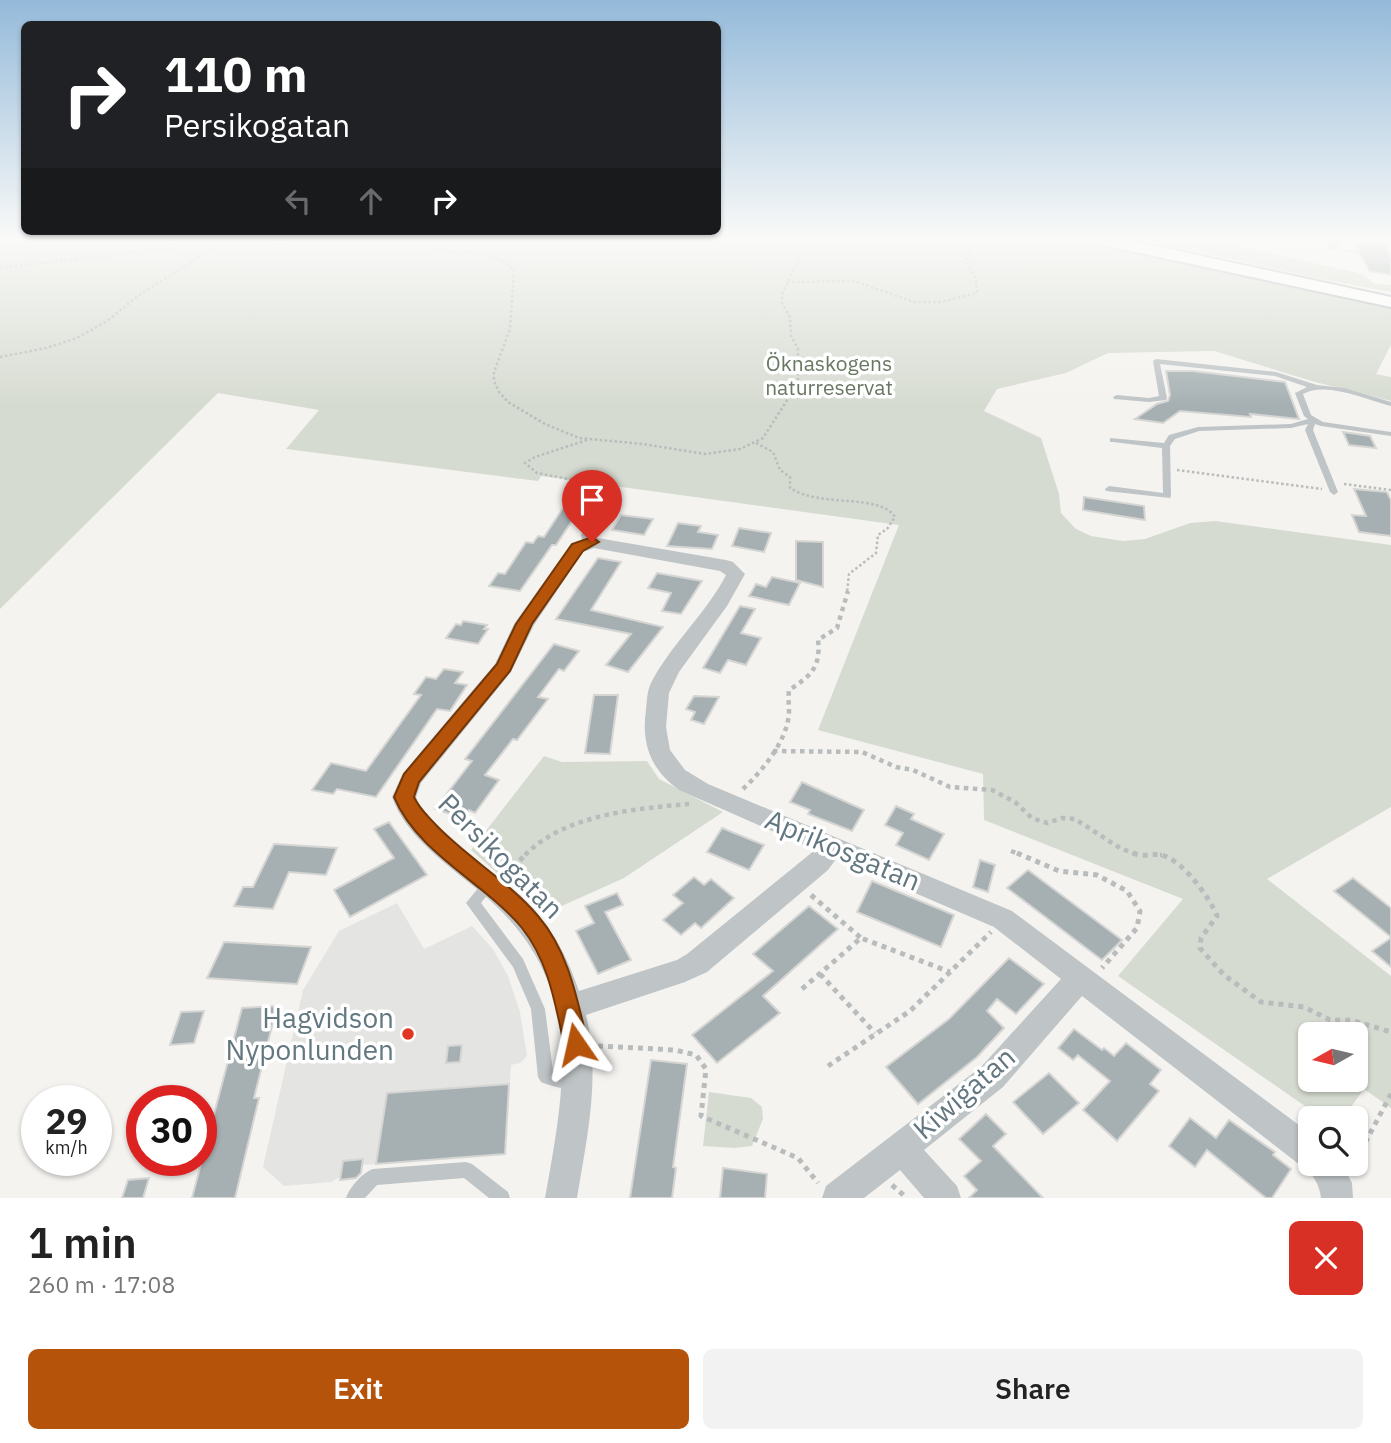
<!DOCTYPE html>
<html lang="en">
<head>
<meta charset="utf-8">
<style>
  :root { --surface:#fff; --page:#f2f2f2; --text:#222; --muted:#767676; --accent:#b45309 }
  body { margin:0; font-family:"IBM Plex Sans",sans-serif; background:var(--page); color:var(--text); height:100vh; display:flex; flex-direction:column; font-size:26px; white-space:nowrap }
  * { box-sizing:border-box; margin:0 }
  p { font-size:23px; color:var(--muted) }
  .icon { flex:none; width:38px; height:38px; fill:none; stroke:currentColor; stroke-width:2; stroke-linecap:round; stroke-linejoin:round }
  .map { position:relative; height:1198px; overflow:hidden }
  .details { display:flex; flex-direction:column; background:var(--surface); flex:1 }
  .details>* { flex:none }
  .guide { position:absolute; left:21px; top:21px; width:700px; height:214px; border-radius:10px; box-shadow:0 2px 5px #0004; background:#202124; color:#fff; overflow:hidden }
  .needle { width:46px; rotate:262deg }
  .tools { position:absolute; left:1298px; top:1022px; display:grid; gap:14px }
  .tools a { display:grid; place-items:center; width:70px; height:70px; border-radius:10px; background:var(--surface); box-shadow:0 2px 5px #0004; font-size:35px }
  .speed { position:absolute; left:21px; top:1085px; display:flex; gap:14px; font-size:35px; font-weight:700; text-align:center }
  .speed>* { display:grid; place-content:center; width:91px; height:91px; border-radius:50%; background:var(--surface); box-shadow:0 2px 5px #0004; line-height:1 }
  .speed small { font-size:18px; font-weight:400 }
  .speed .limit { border:10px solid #d22; background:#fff; color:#111 }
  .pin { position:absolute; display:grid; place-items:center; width:60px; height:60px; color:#fff; margin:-72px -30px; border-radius:50% 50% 50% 0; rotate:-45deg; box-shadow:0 0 7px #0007 }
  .pin .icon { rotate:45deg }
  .me { position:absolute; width:77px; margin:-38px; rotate:349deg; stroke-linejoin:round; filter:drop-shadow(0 0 5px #0008) }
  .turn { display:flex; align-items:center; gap:24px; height:147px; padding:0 28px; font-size:32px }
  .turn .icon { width:91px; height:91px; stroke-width:2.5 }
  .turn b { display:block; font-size:49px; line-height:60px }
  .lanes { display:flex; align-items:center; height:66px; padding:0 28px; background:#0003; justify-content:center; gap:35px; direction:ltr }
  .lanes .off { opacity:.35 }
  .round { display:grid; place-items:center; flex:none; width:74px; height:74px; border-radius:10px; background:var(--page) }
  .overview { display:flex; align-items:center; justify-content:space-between; height:119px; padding:0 28px }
  h1 { font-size:42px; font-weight:600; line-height:52px }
  .button { display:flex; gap:14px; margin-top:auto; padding:14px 28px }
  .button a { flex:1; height:80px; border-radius:10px; background:var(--accent); color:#fff; font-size:28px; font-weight:600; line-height:80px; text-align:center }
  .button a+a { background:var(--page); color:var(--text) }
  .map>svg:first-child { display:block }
  .built { fill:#e4e5e3 }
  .green { fill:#d6dbd1; fill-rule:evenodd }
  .building { fill:#a6b0b2; stroke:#d5d5d3; stroke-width:2 }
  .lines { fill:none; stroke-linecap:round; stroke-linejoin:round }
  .secondary-casing { stroke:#b1b8ba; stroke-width:4 }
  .path-far2 { stroke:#b9bcbd; stroke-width:2.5; stroke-dasharray:2.5 2.5; stroke-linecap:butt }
  .path-far1 { stroke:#b9bcbd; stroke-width:4.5; stroke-dasharray:4.5 4.5; stroke-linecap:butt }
  .path { stroke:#b9bcbd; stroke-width:5; stroke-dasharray:5 5; stroke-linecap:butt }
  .lane { fill:#bfc4c6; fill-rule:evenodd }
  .street { fill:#bfc4c6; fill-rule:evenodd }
  .secondary { fill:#fff; fill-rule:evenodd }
  .route { fill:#b45309; stroke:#753606; stroke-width:2 }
  .poi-dot { fill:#e03623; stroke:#fff; stroke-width:2.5 }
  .labels { text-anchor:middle; stroke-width:7; stroke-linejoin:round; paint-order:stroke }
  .far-park-label { font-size:21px; fill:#697862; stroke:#fff }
  .near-street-label { font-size:28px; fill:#637780; stroke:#fff }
  .near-poi-label { font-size:28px; fill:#637780; stroke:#fff; text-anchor:end }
</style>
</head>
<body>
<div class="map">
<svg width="1391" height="1198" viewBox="0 0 1391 1198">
  <rect width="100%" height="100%" fill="#f4f3f0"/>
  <path class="built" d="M397,903L424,949L472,926L493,949L508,976L520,1012L527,1056L520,1063L511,1065L505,1154L362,1165L331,1182L284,1186L263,1167L303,990L339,931Z"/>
  <g class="green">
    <path d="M0,238H1075L1307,291L1391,306V345L1376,374L1391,377V401L1315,382L1214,351L1108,353L1066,373L997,389L984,411L1041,438L1059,494L1061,513L1076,529L1091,536L1123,541L1145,539L1190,523L1215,521L1391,545V807L1267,879L1391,976V1108L1364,1089L1343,1118H1322L1118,976L1183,899L984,820L983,774L818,730L899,525L541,476L538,481L286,449L319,410L218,393L0,609ZM1311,1034H1356V1080H1311Z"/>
    <path d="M1136,238H1204L1363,274L1374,284L1391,285V292L1316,278Z"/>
    <path d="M544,756L562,762L647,761L659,779L723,812L624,878L544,914L471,850Z"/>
    <path d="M709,1092L751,1098L762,1107L763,1119L752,1146L734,1148L703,1146Z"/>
  </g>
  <g class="building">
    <path d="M1354,242L1385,244L1391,255V275L1369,271Z"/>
    <path d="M1166,371H1193L1285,382L1299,419L1250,414L1251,417L1180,411L1163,423L1135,419L1157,404L1168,401L1170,395Z"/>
    <path d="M1343,432L1370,436L1376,448L1349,445Z"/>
    <path d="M1354,489L1387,492L1391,500V536L1359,532L1352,515L1366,516Z"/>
    <path d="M574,491L592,494L575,521H572L556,545H552L520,591L489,586L498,573L505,574L526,542L533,543L538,536L544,537Z"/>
    <path d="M1084,497L1144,506L1145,520L1083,510Z"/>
    <path d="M621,515L653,519L644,535L612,530Z"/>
    <path d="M678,523L701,526L698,532L718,535L712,549L667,546Z"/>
    <path d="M739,528L771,533L764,552L732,546Z"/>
    <path d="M796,541L823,542V587L796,580Z"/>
    <path d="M598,558L621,562L591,610L663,627L628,672L606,665L631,634L556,619Z"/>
    <path d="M657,573L702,581L681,614L662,611L671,593L648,588Z"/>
    <path d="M772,577L800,583L789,605L749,596L756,584L766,587Z"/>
    <path d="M740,606L755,609L741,633L761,638L746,665L728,660L720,673L703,668Z"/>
    <path d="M463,621L487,625L484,629H488L478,644L446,638L456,624L461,625Z"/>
    <path d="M554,644L579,651L564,671L559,669L538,697L548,699L517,740L513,739L485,775L499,780L475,813L469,810L463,818L435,809L472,761L465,759Z"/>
    <path d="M444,669L463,672L455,683L467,685L450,711L437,709L376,797L337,789L333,794L312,790L331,763L366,771L421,695L414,694L426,677L436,679Z"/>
    <path d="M594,695H618L610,754L585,753Z"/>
    <path d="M694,696L719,697L704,724L691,720L695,712L686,709Z"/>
    <path d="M802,782L864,810L852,831L808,814L810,810L790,802Z"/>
    <path d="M896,806L914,814L911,819L944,834L929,860L896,845L903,833L885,825Z"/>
    <path d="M389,822L427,875L350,917L334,890L394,858L374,829Z"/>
    <path d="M722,828L764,845L749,870L707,852Z"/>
    <path d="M274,844L337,848L326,875L289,872L273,909L234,906L243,887H253Z"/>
    <path d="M980,860L995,865L988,892L973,887Z"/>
    <path d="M1028,870L1122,940L1102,960L1007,888Z"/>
    <path d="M694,877L704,885L711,879L734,898L701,928L695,923L681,935L663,920L683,903L673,895Z"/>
    <path d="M1353,878L1391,908V937L1334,891Z"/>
    <path d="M872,881L954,915L941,947L857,912Z"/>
    <path d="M617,893L623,905L605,912L631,960L598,974L576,931L594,923L585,906Z"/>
    <path d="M809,906L838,929L763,996L780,1013L717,1063L692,1035L773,971L753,954Z"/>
    <path d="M1391,938V967L1372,951Z"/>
    <path d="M224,942L311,947L297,984L207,978Z"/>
    <path d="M1009,958L1044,984L1016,1014L997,999L987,1011L1004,1028L977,1057L918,1104L886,1067L949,1019Z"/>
    <path d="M277,1006L254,1098H259L235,1198H192L242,1008Z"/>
    <path d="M204,1011L194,1043L170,1045L181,1012Z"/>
    <path d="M1074,1029L1102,1050L1104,1048L1114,1056L1126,1043L1161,1070L1150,1084L1159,1091L1117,1141L1083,1110L1110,1081L1078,1055L1073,1060L1058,1048Z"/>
    <path d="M462,1045L460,1062L446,1063L448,1046Z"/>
    <path d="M651,1060L687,1064L673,1167L676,1168L672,1198H630Z"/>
    <path d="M1049,1073L1079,1103L1043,1134L1013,1102Z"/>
    <path d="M509,1084L505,1154L376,1164L387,1093Z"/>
    <path d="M986,1114L1006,1134L993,1146L1043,1198H969L977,1190L964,1176L981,1161L959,1139Z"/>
    <path d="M1190,1118L1216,1138L1229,1120L1275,1152L1273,1155L1291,1169L1272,1198H1266L1207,1150L1195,1167L1169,1146Z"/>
    <path d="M363,1159L361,1173L356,1178L340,1180L343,1161Z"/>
    <path d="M723,1168L767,1174L765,1198H720Z"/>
    <path d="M149,1178L143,1198H122L128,1180Z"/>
  </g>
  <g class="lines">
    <defs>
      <path id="secondary" d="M1086,238H1119L1391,297V307L1094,243Z"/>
    </defs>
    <use href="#secondary" class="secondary-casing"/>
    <g class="path-far2">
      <path d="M390,238C405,241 419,246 434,249C462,254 492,248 514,270L510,329L494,372V381L499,392L508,402L545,424L579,438L643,444L705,454L740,449L763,438L798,383V349L791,336L790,317L782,303V295L808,238"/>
      <path d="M1210,238L1213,250"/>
      <path d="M1288,238L1320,245"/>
      <path d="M0,245L54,238"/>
      <path d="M1345,250L1391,260"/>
      <path d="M0,268L188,246H258L347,238"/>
      <path d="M787,282L854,281L914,302H941L977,293L976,280L966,260L972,245L980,238"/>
      <path d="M0,357L46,348L77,338L107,321L139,295L230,238"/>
      <path d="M587,440L535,457L525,463L537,473L605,486"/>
      <path d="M756,443L773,452L780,470L790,477V488C820,508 880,493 895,517L887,529L878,535L876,553L849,574L847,593"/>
      <path d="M1177,470L1322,489"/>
      <path d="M1344,484L1391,490"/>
    </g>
    <g class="path-far1">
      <path d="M773,751L862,752L896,767L913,770L950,787L992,790L1015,802L1032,818L1047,823L1062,818L1075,819L1120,848L1138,855"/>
      <path d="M743,789C763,770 787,741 789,713C789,705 788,698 789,690C811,676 821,667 818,640L837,628L848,591"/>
      <path d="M1011,851L1021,855"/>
      <path d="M525,855C566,814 634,809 689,804"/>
      <path d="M1160,855H1162"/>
    </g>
    <g class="path">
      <path d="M1017,853L1059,871L1097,875L1127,891L1140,911L1137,928L1102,968"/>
      <path d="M1133,853C1144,858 1151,853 1161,855C1182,859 1210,898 1217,916L1201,938L1200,948L1224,975L1261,1002L1304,1007L1330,1020H1351L1391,1032"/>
      <path d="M506,875L527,853"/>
      <path d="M811,895L861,938"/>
      <path d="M820,974L875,1033"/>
      <path d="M802,989L861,938L950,972"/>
      <path d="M598,1046L675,1050L696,1055L706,1069L701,1116L798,1158L818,1183"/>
      <path d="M828,1066L910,1011L991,932"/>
      <path d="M1356,1160L1391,1094"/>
      <path d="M892,1185L907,1198"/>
    </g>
    <g class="lane">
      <path d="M1156,359L1276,372L1317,385L1344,388L1391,402V406C1367,400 1326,381 1303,394L1311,415L1323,422L1391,432V436L1321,426L1315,424L1313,430L1338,492L1334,495L1330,492L1305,430L1308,424L1291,428L1199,431L1175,439L1170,446L1171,496L1170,498L1106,491L1105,489L1109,486L1163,493L1162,448L1113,442H1110V438L1164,443L1169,435L1198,427L1291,424L1308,419L1304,416L1295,393L1307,387L1275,376L1160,364L1167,398L1166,400L1149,402L1114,399L1113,397L1117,395L1149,398L1159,396L1153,361Z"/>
      <path d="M617,488L621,491L589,535L590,542L586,545L583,544L581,535L614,489Z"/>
      <path d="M489,880L494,881L495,885L481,903L523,959L545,1009L553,1071L576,1077L579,1082L576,1087C566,1091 551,1086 541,1082L538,1077L531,1009L513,967L466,903L484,881Z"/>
      <path d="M466,1162L472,1164L508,1192L510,1198H489L464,1178L377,1185L365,1198H346C350,1187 362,1173 373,1169Z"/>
    </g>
    <g class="street">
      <path d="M1331,238H1342L1336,250L1332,251L1326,248Z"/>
      <path d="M592,537L726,560L733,562L745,574L727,606L679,672L669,693L666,727L670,750L685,770L708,784L1012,911L1311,1134V1164H1342L1352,1183L1353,1198H1321C1320,1185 1311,1170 1300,1165L1082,996L1003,1087L924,1150L957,1186L961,1198H924L900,1170L864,1198H822L826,1186L981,1067L1061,979L994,927L836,859L828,870L707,972L685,982L586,1015C601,1076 587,1137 577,1198H545C567,1076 586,979 478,890C447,864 406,837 392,797L403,773L495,664L514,624L571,544ZM594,548L720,571L726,575C706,614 671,644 651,683C647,691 647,701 646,710C641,744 651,770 679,790L815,850L687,954L677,960L579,991C567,955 549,922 521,896C493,870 429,832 416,797L421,783L511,672L534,625L583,552Z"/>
    </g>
    <use href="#secondary" class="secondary"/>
  </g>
  <linearGradient id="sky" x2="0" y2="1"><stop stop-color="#94bada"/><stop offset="0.59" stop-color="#fafaf8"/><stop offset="1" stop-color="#fafaf8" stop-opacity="0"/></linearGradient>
  <rect width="1391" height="406" fill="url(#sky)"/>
  <path class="route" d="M592,537L599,542L583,551L532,624L510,671L419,782L414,797C419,809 429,817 437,826C468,858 509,882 538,916C569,952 577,999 588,1044L585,1052L576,1056L568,1052L564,1044C555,1004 549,962 522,928C484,882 418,854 394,797L404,774L497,664L516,624L572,544Z"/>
  <circle class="poi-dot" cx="408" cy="1034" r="7"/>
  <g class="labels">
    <g class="far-park-label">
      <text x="829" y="371">Öknaskogens<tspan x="829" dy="24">naturreservat</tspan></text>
    </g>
    <g class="near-street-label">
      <text transform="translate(843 850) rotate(23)" y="10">Aprikosgatan</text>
      <text transform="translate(501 856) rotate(45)" y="10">Persikogatan</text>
      <text transform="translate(964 1093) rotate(-41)" y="10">Kiwigatan</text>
    </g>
    <g class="near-poi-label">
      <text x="394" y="1028">Hagvidson<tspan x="394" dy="32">Nyponlunden</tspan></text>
    </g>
  </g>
</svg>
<div class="tools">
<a><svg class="needle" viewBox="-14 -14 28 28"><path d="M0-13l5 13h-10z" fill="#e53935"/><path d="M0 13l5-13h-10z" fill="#767676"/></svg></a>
<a><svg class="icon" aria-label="search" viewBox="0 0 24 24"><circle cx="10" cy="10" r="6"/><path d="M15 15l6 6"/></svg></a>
</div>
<div class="speed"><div>29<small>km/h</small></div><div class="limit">30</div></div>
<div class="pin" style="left:592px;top:542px;background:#d93025"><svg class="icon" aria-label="arrive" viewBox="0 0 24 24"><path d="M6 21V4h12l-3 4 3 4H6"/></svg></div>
<svg class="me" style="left:576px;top:1044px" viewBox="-20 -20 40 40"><path d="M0-17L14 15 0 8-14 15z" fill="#b45309" stroke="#fff" stroke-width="4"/></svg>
<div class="guide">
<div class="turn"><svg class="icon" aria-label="right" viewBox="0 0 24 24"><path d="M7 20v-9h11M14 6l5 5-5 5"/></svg><div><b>110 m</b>Persikogatan</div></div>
<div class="lanes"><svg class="icon off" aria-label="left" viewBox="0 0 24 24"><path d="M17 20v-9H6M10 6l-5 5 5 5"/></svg><svg class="icon off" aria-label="ahead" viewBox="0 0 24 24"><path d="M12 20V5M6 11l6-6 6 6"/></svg><svg class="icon" aria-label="right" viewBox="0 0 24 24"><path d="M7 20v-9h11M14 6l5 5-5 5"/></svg></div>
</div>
</div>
<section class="details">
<div class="overview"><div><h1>1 min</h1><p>260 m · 17:08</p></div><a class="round" style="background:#d93025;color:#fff"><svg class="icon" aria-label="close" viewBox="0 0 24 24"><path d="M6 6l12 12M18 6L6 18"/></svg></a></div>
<div class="button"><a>Exit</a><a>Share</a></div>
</section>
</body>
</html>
